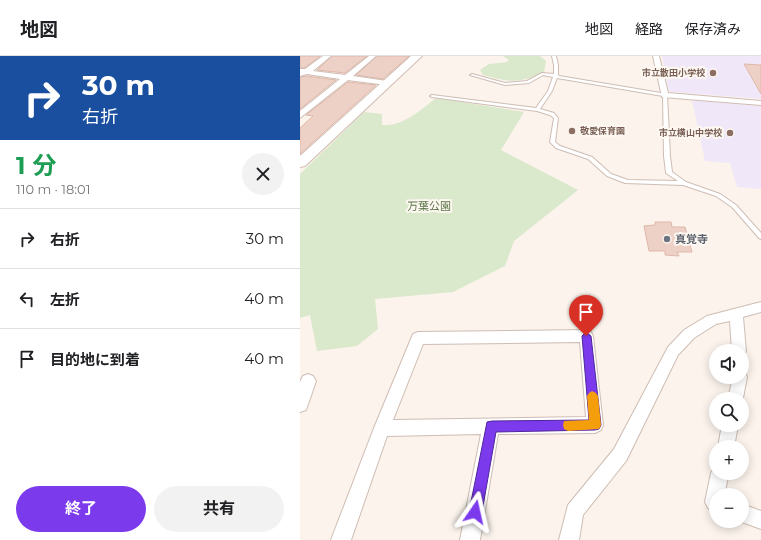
<!DOCTYPE html>
<html lang="ja">
<head>
<meta charset="utf-8">
<style>
  :root { --surface:#fff; --page:#f2f2f2; --text:#202124; --muted:#757577; --line:#e0e0e0; --accent:#7c3aed }
  body { margin:0; font-family:Montserrat,"Noto Sans JP",sans-serif; background:var(--page); color:var(--text); height:100vh; display:flex; flex-direction:column; font-size:15px; white-space:nowrap }
  * { box-sizing:border-box; margin:0 }
  p { font-size:13px; color:var(--muted) }
  .icon { flex:none; width:22px; height:22px; fill:none; stroke:currentColor; stroke-width:2; stroke-linecap:round; stroke-linejoin:round }
  .map { position:relative; flex:1; overflow:hidden }
  .sheet { display:flex; flex-direction:column; background:var(--surface); width:300px }
  .sheet>* { flex:none }
  .banner { background:#1a4fa0; color:#fff; overflow:hidden }
  .fabs { position:absolute; left:409px; top:288px; display:grid; gap:8px }
  .fabs a { display:grid; place-items:center; width:40px; height:40px; border-radius:50%; background:var(--surface); box-shadow:0 2px 10px #0003; font-size:20px }
  .pin { position:absolute; display:grid; place-items:center; width:34px; height:34px; color:#fff; margin:-41px -17px; border-radius:50% 50% 50% 0; rotate:-45deg; box-shadow:0 0 4px #0007 }
  .pin .icon { rotate:45deg }
  .me { position:absolute; width:44px; margin:-22px; rotate:11deg; stroke-linejoin:round; filter:drop-shadow(0 0 3px #0008) }
  .turn { display:flex; align-items:center; gap:14px; height:84px; padding:0 16px; font-size:18px }
  .turn .icon { width:52px; height:52px; stroke-width:2.5 }
  .turn b { display:block; font-size:28px; line-height:34px }
  .round { display:grid; place-items:center; flex:none; width:42px; height:42px; border-radius:21px; background:var(--page) }
  .overview { display:flex; align-items:center; justify-content:space-between; height:68px; padding:0 16px }
  h1 { font-size:24px; font-weight:700; line-height:30px; color:#1e9e55 }
  .cta { display:flex; gap:8px; margin-top:auto; padding:8px 16px }
  .cta a { flex:1; height:46px; border-radius:24px; background:var(--accent); color:#fff; font-size:16px; font-weight:700; line-height:46px; text-align:center }
  .cta a+a { background:var(--page); color:var(--text) }
  ul { padding:0; list-style:none }
  li { display:flex; align-items:center; gap:12px; height:60px; padding:0 16px; border-top:1px solid var(--line) }
  li div { flex:1 }
  li b { display:block; font-size:15px }
  li em { font-style:normal }
  header { display:flex; align-items:center; gap:24px; box-sizing:border-box; height:56px; padding:0 20px; background:var(--surface); border-bottom:1px solid var(--line) }
  header strong { font-size:19px }
  nav { display:flex; gap:22px; margin-inline-start:auto; font-size:14px }
  main { display:flex; flex:1; min-height:0 }
  .map>svg:first-child { display:block }
  .education { fill:#f0e8f8 }
  .green { fill:#dae8cb }
  .building { fill:#eed1c6; stroke:#dfb7a8 }
  .lines { fill:none; stroke-linecap:round; stroke-linejoin:round }
  .lane-casing { stroke:#cebdb4; stroke-width:2 }
  .street-casing { stroke:#cebdb4; stroke-width:2 }
  .secondary-casing { stroke:#d1bcb2; stroke-width:2 }
  .lane { fill:#fff; fill-rule:evenodd }
  .street { fill:#fff; fill-rule:evenodd }
  .secondary { fill:#fff; fill-rule:evenodd }
  .route { fill:#7c3aed; stroke:#51269a }
  .slow { fill:#f59e0b }
  .education-dot { fill:#8d6e63; stroke:#fef8f2; stroke-width:1.5 }
  .worship-dot { fill:#6b7280; stroke:#fef8f2; stroke-width:1.5 }
  .labels { text-anchor:middle; stroke-width:4; stroke-linejoin:round; paint-order:stroke }
  .far-education-label { font-size:9px; font-weight:bold; fill:#785e54; stroke:#fef8f2; text-anchor:end }
  .park-label { font-size:11px; fill:#5d784a; stroke:#fef8f2 }
  .worship-label { font-size:11px; font-weight:bold; fill:#5b616d; stroke:#fef8f2; text-anchor:start }
</style>
</head>
<body>
<header>
<strong>地図</strong>
<nav><a>地図</a><a>経路</a><a>保存済み</a></nav>
</header>
<main>
<section class="sheet">
<div class="banner">
<div class="turn"><svg class="icon" aria-label="right" viewBox="0 0 24 24"><path d="M7 20v-9h11M14 6l5 5-5 5"/></svg><div><b>30 m</b>右折</div></div>
</div>
<div class="overview"><div><h1>1 分</h1><p>110 m · 18:01</p></div><a class="round"><svg class="icon" aria-label="close" viewBox="0 0 24 24"><path d="M6 6l12 12M18 6L6 18"/></svg></a></div>
<ul>
<li><svg class="icon" aria-label="right" viewBox="0 0 24 24"><path d="M7 20v-9h11M14 6l5 5-5 5"/></svg><div><b>右折</b></div><em>30 m</em></li>
<li><svg class="icon" aria-label="left" viewBox="0 0 24 24"><path d="M17 20v-9H6M10 6l-5 5 5 5"/></svg><div><b>左折</b></div><em>40 m</em></li>
<li><svg class="icon" aria-label="arrive" viewBox="0 0 24 24"><path d="M6 21V4h12l-3 4 3 4H6"/></svg><div><b>目的地に到着</b></div><em>40 m</em></li>
</ul>
<div class="cta"><a>終了</a><a>共有</a></div>
</section>
<div class="map">
<svg width="461" height="484" viewBox="0 0 461 484">
  <rect width="100%" height="100%" fill="#fbf3ec"/>
  <g class="education">
    <path d="M362,0H461V43L372,36L368,34Z"/>
    <path d="M392,44L461,50V133L437,131L430,107L405,105Z"/>
  </g>
  <g class="green">
    <path d="M203,0H240L246,5L244,16C220,28 207,26 183,19L180,14L189,8L207,6L209,4Z"/>
    <path d="M136,42L224,56L201,94L278,134L214,185L205,210L153,236L75,243L78,273L57,290L17,295L10,259L0,262V118L64,56L82,58V69C102,71 121,54 136,42Z"/>
  </g>
  <g class="building">
    <path d="M0,0H20L5,12H0Z"/>
    <path d="M32,0H67L45,17L17,14Z"/>
    <path d="M77,0H109L83,23L56,19Z"/>
    <path d="M444,8L461,9V38Z"/>
    <path d="M7,20L36,24L0,53V21Z"/>
    <path d="M48,26L76,29L0,98V72L13,60L6,59Z"/>
    <path d="M355,166H371L372,171H385L392,196H377L379,200L365,199V195H349L344,170L355,169Z"/>
  </g>
  <g class="lines">
    <defs>
      <path id="lane" d="M252,0H256L258,9V19L259,20L367,38L370,100L372,116L386,126L420,138L436,149L461,177V183L459,182L432,151L416,140L383,129L325,127L307,120L288,103L256,92L250,86L254,62L250,59L237,55L132,41L130,40L132,39L236,52L248,35L253,21L243,19L229,27L205,29L170,19L172,18L205,27L227,25L242,17L254,18V9ZM257,22L363,40L364,100L366,117L378,125L328,124L311,118L292,101L260,90L255,86L258,62L254,57L240,53L252,35Z"/>
      <g id="street">
        <path d="M23,0H31L13,15L45,19L69,0H76L53,20L87,25L91,27L87,29L48,24L0,62V55L40,23L7,18L0,20V13H5Z"/>
        <path d="M353,0H359L368,37L461,45V49L362,41Z"/>
        <path d="M461,246V256L443,261L446,295L444,299L442,300V295H432L430,265L416,268L394,282L378,299L326,405L283,459L279,484H259L268,449L314,393L368,291L384,274L407,260Z"/>
        <path d="M286,274L291,276L293,280L303,369L301,374L295,377L198,378L180,484H160L181,378L87,380L51,484H31L74,372L113,278L118,276ZM280,286L286,361L93,364L123,288Z"/>
        <path d="M442,315L445,316L447,321L442,347V343H428L433,321H442Z"/>
        <path d="M8,318L13,320L16,325L6,354L0,356V326L3,320Z"/>
        <path d="M422,369H438L434,391H418Z"/>
        <path d="M416,410V417H429L424,439H416V456L408,452L405,446L411,417Z"/>
        <path d="M442,448L461,455V473L439,465H442Z"/>
      </g>
      <path id="secondary" d="M111,0H122L5,110L0,111V100Z"/>
    </defs>
    <use href="#lane" class="lane-casing"/>
    <use href="#street" class="street-casing"/>
    <use href="#secondary" class="secondary-casing"/>
    <use href="#lane" class="lane"/>
    <use href="#street" class="street"/>
    <use href="#secondary" class="secondary"/>
  </g>
  <path class="route" d="M286,276L291,280L301,369L299,373L295,374L196,376L182,456L180,460L175,462L171,460L169,456L187,366L192,365L289,364L282,280Z"/>
  <path class="slow" d="M292,335L296,337L298,340L301,369L299,373L268,375L264,373L263,369L264,365L289,364L287,340L289,337Z"/>
  <g class="education-dot">
    <circle cx="413" cy="17" r="4"/>
    <circle cx="272" cy="75" r="4"/>
    <circle cx="430" cy="77" r="4"/>
  </g>
  <circle class="worship-dot" cx="367" cy="183" r="4"/>
  <g class="labels">
    <g class="far-education-label">
      <text x="405" y="20">市立散田小学校</text>
      <text x="280" y="78" text-anchor="start">敬愛保育園</text>
      <text x="422" y="80">市立横山中学校</text>
    </g>
    <g class="park-label">
      <text x="129" y="154">万葉公園</text>
    </g>
    <g class="worship-label">
      <text x="375" y="187">真覚寺</text>
    </g>
  </g>
</svg>
<div class="fabs">
<a><svg class="icon" aria-label="sound" viewBox="0 0 24 24"><path d="M4 9h4l5-4v14l-5-4H4zM17 9q2 3 0 6"/></svg></a>
<a><svg class="icon" aria-label="search" viewBox="0 0 24 24"><circle cx="10" cy="10" r="6"/><path d="M15 15l6 6"/></svg></a>
<a>+</a>
<a>−</a>
</div>
<div class="pin" style="left:286px;top:280px;background:#d93025"><svg class="icon" aria-label="arrive" viewBox="0 0 24 24"><path d="M6 21V4h12l-3 4 3 4H6"/></svg></div>
<svg class="me" style="left:175px;top:456px" viewBox="-20 -20 40 40"><path d="M0-17L14 15 0 8-14 15z" fill="#7c3aed" stroke="#fff" stroke-width="4"/></svg>
</div>
</main>
</body>
</html>
